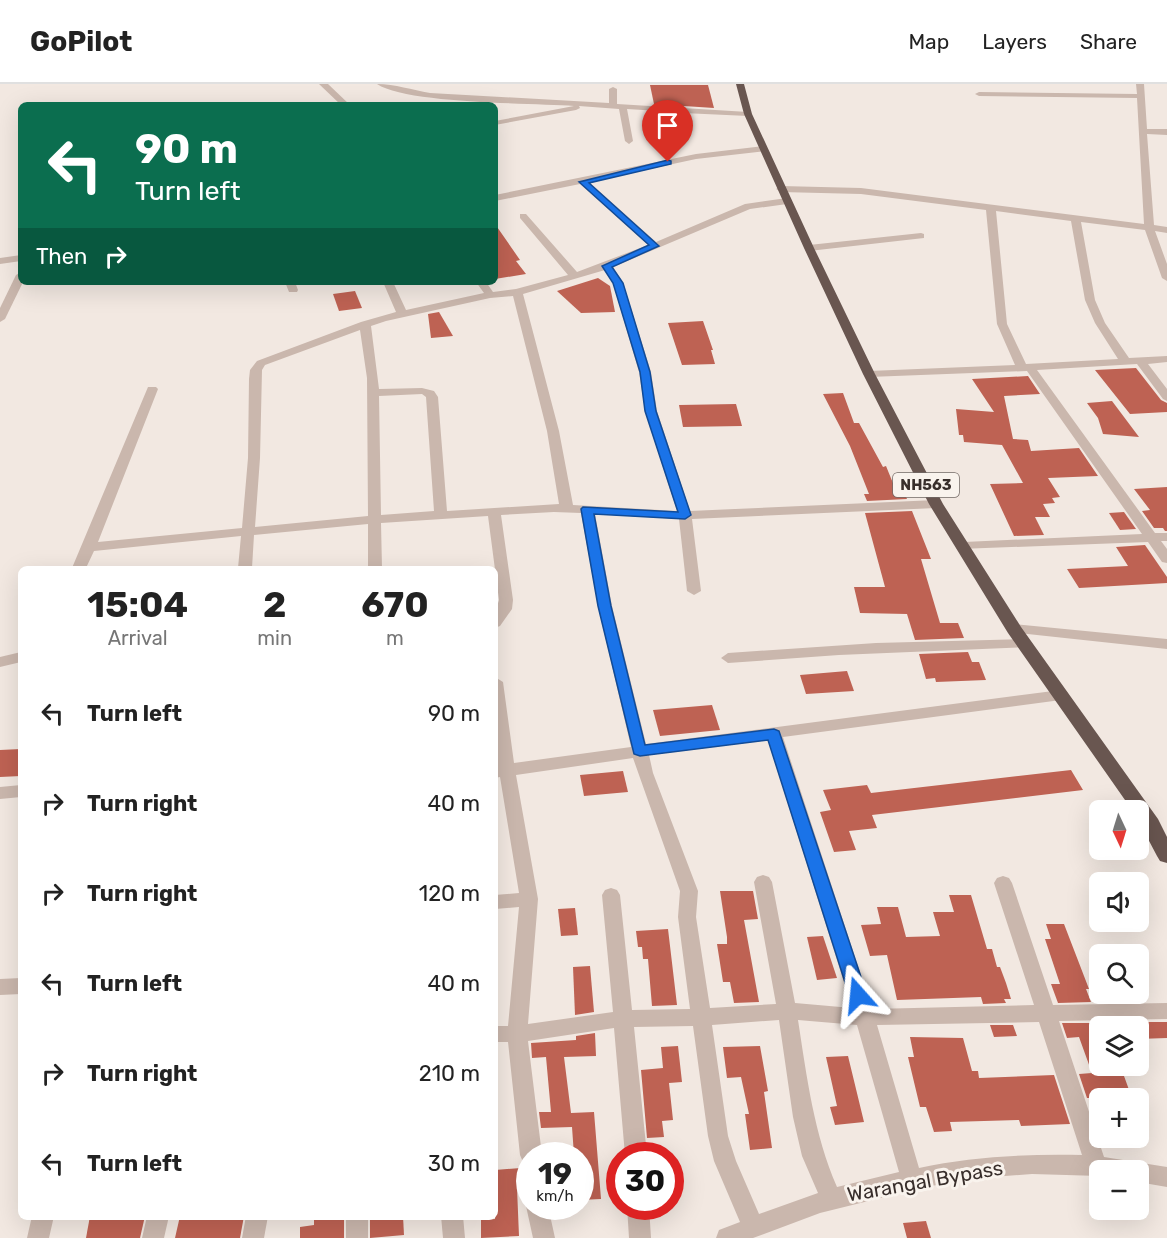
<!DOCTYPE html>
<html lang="en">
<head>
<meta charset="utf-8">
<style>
  :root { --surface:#fff; --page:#f6f6f6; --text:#222; --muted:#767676; --line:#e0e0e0 }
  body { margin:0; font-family:Rubik,sans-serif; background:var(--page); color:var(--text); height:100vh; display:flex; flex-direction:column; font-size:22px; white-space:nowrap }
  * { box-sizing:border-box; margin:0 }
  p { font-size:20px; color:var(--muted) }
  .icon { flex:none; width:33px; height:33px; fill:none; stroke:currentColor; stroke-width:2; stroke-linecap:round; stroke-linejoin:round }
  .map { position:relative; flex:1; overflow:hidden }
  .details { position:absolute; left:18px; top:482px; width:480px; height:654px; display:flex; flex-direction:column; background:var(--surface); border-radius:9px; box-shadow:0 6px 24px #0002 }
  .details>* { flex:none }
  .banner { position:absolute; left:18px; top:18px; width:480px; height:183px; border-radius:9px; box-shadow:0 6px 24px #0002; background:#0b6e4f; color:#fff; overflow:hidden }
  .needle { width:39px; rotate:176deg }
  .controls { position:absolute; left:1089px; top:716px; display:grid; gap:12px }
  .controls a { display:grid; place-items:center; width:60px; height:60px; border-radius:9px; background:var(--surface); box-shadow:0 6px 24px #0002; font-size:30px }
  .speed { position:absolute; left:516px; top:1058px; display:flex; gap:12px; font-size:30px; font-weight:700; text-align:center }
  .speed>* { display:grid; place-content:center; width:78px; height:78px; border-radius:50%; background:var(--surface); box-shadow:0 6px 24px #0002; line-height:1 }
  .speed small { font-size:15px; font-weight:400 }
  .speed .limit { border:9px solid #d22; background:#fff; color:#111 }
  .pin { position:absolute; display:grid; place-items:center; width:51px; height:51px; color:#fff; margin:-62px -26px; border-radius:50% 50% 50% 0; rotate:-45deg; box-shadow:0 0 6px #0007 }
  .pin .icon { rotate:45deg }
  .me { position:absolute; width:66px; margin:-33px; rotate:342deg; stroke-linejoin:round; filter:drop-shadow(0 0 4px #0008) }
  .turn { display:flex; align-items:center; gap:21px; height:126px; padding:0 18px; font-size:27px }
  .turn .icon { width:78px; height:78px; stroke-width:2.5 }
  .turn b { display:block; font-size:42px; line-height:51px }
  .then { display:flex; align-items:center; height:57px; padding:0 18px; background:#0003; gap:12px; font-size:22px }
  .eta { display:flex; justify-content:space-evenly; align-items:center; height:102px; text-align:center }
  .eta b { font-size:36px; font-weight:700; line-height:42px }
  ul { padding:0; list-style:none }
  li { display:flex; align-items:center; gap:18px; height:90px; padding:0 18px }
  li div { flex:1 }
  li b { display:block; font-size:22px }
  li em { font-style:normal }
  header { display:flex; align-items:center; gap:36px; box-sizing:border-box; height:84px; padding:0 30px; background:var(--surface); border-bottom:2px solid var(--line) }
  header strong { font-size:28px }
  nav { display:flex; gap:33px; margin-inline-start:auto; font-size:21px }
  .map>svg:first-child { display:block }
  .building { fill:#be6253 }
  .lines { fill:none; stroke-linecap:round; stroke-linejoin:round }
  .minor { fill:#cab7ad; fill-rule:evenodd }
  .trunk { fill:#695650; fill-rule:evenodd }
  .route { fill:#1a73e8; stroke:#114b97; stroke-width:1.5 }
  .labels { text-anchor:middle; stroke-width:6; stroke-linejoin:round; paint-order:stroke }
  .shield { fill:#f9f3ed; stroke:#726965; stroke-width:1.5 }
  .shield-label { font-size:15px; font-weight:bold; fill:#382e2b }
  .near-street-label { font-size:20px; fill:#382e2b; stroke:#f9f3ed }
</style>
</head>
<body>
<header>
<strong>GoPilot</strong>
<nav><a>Map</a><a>Layers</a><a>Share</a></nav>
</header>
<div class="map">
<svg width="1167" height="1154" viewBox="0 0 1167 1154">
  <rect width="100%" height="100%" fill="#f2e8e1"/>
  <g class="building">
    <path d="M650,1H708L714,24L654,20Z"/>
    <path d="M495,140L520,176L516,177L526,190L495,195Z"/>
    <path d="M598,194L610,202L615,228L581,229L557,207Z"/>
    <path d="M355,207L362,224L339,227L333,210Z"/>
    <path d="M439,228L453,252L431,254L428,230Z"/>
    <path d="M703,237L713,266H711L715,280L682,281L668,239Z"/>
    <path d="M1136,284L1161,316L1167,319V328L1130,330L1095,286Z"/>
    <path d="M1028,292L1040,310L1004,312L1013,355L1028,356L1031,367L1079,364L1098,392L1048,394L1060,413L1052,414L1055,419L1043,420L1050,433H1035L1044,451L1014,452L990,400L1023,399L1002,361L964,358L963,351H959L956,325L994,328L972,295Z"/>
    <path d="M843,309L854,339H859L883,383L886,382L897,409L904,408L907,415L867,417L864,410H869L850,362L823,310Z"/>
    <path d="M1112,317L1139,353L1103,350L1098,334L1087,319Z"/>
    <path d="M736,320L742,342L683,343L679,321Z"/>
    <path d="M1167,403V447H1165L1163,444H1154L1142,427L1150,426L1134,405Z"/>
    <path d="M912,427L931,475H921L940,539H958L964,554L915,556L907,530L860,529L854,503H885L865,429Z"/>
    <path d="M1124,428L1136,445L1120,446L1109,429Z"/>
    <path d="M1145,461L1167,493V499L1079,504L1067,485L1128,482L1116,463Z"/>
    <path d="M968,568L972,578H979L986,596L936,598L935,594L926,595L919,570Z"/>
    <path d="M847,587L854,607L806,610L800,591Z"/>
    <path d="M712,621L720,646L660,652L653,626Z"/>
    <path d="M21,665V692L0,693V666Z"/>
    <path d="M1071,686L1083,706L872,731L877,744L849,747L856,766L834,768L820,728L831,726L823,706L867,701L871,709Z"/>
    <path d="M623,687L628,708L584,712L580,691Z"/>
    <path d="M720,807H753L758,835L744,836L759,918L734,919L730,898H723L717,860H727V853Z"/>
    <path d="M949,811H971L987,865H992L997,883H1000L1006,899L1011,915H1004L1006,919L983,920L981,913L897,916L887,871L870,872L861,841L881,840L877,823H898L906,853L940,852L933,828H954Z"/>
    <path d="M575,824L578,851L561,852L558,825Z"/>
    <path d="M1046,840H1064L1089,905H1086L1091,918L1058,919L1051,900H1060L1045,855H1051Z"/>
    <path d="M668,845L677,921L652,922L648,875H643L642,863H638L636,847Z"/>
    <path d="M823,852L837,894L817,896L807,853Z"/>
    <path d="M590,882L594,928L575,931L573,883Z"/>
    <path d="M1138,938H1167V954L1138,955Z"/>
    <path d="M1062,939H1099L1100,981H1120L1132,1014H1087L1079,990L1092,989L1079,953L1067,954Z"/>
    <path d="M990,941H1013L1017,952L994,953Z"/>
    <path d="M595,949L596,972L564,973L571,1029L594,1028L601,1115L580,1116V1071H574L572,1043L541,1044L539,1028H551L546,973L532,974L531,959L576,956V952Z"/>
    <path d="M910,953L963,954L972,987H978L979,994L1054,991L1070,1040L1021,1042L1019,1036L950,1038L952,1047L934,1048L926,1023H920L908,973H914Z"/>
    <path d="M678,962L682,998L669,999L673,1036L662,1037L664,1053L647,1054L641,986L663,984L661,963Z"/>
    <path d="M760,962L768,1007L764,1008L772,1064L750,1066L745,1030H749L741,993L727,994L723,963Z"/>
    <path d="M848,972L864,1038L835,1041L830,1023L837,1022L826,973Z"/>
    <path d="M521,1084L522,1103L517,1104L519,1152L481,1154V1136L495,1135V1086Z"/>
    <path d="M90,1132H145L140,1154H86Z"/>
    <path d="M180,1132H244L240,1154H175Z"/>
    <path d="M314,1132H344V1154H300V1143L314,1141Z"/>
    <path d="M384,1132H403L404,1151L370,1154V1134Z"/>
    <path d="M926,1137L931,1154H907L903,1139Z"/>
  </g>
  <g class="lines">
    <g class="minor">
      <path d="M319,0H328L350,21H341Z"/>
      <path d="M377,0C395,0 412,6 430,9L609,19V5L613,3L617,5V20L748,28L752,30L748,32L683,29L684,46L680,48L676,46L675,28L627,25L633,57L629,60L625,57L619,25L579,22L580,24L576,26L495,41V37L574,22C532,19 407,20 377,0Z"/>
      <path d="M1136,0H1144L1147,45H1167V51L1147,50L1154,141L1167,143V149L1155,147L1167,180V197L1162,194L1145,146L1081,138L1095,216L1105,239L1129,274L1167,272V278L1148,280L1167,305V317L1163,315L1137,280L1037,286L1155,449H1167V457H1161L1167,465V479L1162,478L1148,458L959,465L957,462L959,459L964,458L1142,450L1027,287L869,293L863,290L869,287L1015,281L997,240L986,126L861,110L781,108L776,105L781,102L861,104L1144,140L1137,14L979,12L975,10L979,8L1137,10ZM996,127L1071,137L1085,216L1095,239L1118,275L1026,280L1007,240Z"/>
      <path d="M764,62L767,63V67L696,75L589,98L656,158L745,120L787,114L792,117L787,120L750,125L613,183L623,199L651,288L657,327L690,427L936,416L943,420L936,424L692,435L701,507L694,511L687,507L679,435L595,430L612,522L646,660L1061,606L1066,607L1069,611L1061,616L783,653L872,925L1034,921L994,799L997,794L1003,792L1009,794L1012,799L1053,921L1167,919V935L1059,937L1104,1073L1167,1083V1103L1138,1098V1086H1100V1092L1032,1090L979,1094L925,1103L820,1129L753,1154H716L719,1146L740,1138L714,1077L708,1052L693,942L634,943L647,1071H625L614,944L528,957L542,1071H530V1080L523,1078L520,1071L508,958H495V942H508L519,823L495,825V811L519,809L500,693L495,694V682H498L495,657V593L503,598L514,679L631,663L598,522L581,429L554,428L501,431L513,516L512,525L500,542L495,544V529L499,516L488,432L381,439L382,484H368V440L254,451L252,484H238L241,452L94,467L86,484H72L148,303H156L158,305L98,458L242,444L248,374L249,295L250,286L257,277L361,238L396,228L383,198H393L406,226L484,209L476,198H486L493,208L516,205L568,191L520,134V130H526L577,188L648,161L580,100L495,117V111L696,70ZM605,186L613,199L639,288L645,327L677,427L573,421L559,347L523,210ZM513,212L547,347L559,420L447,427L438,313L434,307L422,304L379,305L371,242L386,237L490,214ZM360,246L367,294L368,432L255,443L260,374L262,286L265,281ZM422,310L426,313L434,427L381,431L379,312ZM768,656L852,924L795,919L772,798L769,793L763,791L757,793L754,798L776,920L710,924L696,833L698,807L653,689L649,671ZM633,674L680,807L678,833L690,925L632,926L620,811L617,806L611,804L605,806L602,811L613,928L528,940L538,815L516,691ZM779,936L793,1033L802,1072L818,1109L759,1130L736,1077L728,1052L712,941ZM798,936L857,941L899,1088L837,1103C814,1050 807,994 798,936ZM1039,938L1082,1071C1028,1070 973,1072 919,1084L877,941Z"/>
      <path d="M921,149L924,150V154L809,167L804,164L809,161Z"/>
      <path d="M21,171V177L0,180V174Z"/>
      <path d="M21,188L23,198L5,235L0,238V224L16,191Z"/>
      <path d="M285,198H295L298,206L297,208H289Z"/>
      <path d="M1014,540L1167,555V565L1009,548L1007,545L1009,542Z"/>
      <path d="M1024,555L1031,560L1029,563L839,571L728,579L721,574L728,569L876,559Z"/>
      <path d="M21,568V578L0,583V573Z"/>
      <path d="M21,701V713L0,715V703Z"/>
      <path d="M21,894V910L0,911V895Z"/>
      <path d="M529,1115L530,1122H548L555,1154H533L526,1122Z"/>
      <path d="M627,1122H649L651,1154H629Z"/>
      <path d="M32,1132H54L49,1154H27Z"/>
      <path d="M147,1132H169L164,1154H142Z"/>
      <path d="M246,1132H268L264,1154H242Z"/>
      <rect x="346" y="1132" width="22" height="22"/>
      <path d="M441,1132H463L465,1154H443Z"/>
    </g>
    <path class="trunk" d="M736,0H744L752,30L814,164L875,290L943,420L1021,543L1158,735L1167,753V779L1160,777L1157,772L1138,736V726H1132L1008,549L929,420L863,290L804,164L744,30Z"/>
  </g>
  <path class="route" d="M668,76L671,77V80L589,99L659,162L612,183L623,199L650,288L656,327L691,431L685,435L594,430L611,522L645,661L774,645L779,647L867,911L864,916L858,918L852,916L849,911L768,656L640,672L634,670L598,522L581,425L583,423L678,428L645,327L640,288L613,199L602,182L649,161L579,98Z"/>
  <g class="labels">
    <rect class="shield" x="893" y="389" width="66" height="24" rx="4.5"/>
    <g class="shield-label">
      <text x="926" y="406">NH563</text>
    </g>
    <g class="near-street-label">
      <text transform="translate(925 1097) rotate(-10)" y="7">Warangal Bypass</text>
    </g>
  </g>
</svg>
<div class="controls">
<a><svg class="needle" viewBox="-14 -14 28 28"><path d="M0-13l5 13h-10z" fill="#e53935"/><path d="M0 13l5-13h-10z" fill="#767676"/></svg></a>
<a><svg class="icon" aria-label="sound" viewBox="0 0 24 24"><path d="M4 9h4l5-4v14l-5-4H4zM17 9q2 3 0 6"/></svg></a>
<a><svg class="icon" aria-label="search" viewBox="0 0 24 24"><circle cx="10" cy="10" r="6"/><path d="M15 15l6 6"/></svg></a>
<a><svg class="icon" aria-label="layers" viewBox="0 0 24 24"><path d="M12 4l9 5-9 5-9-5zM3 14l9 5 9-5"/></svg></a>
<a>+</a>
<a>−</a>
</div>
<div class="speed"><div>19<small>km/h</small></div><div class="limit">30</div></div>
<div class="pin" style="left:668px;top:78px;background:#d93025"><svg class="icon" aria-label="arrive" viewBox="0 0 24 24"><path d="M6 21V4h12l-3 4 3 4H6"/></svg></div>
<svg class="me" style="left:858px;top:911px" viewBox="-20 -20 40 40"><path d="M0-17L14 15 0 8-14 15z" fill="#1a73e8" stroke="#fff" stroke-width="4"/></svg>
<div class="banner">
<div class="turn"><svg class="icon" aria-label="left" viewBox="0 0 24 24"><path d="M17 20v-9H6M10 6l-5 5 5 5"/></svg><div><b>90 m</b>Turn left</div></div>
<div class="then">Then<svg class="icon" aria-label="right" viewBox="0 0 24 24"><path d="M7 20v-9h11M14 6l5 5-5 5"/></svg></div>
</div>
<section class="details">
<div class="eta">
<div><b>15:04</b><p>Arrival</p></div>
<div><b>2</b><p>min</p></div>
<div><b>670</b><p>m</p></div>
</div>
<ul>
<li><svg class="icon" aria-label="left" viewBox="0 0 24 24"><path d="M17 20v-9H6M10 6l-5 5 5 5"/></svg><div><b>Turn left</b></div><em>90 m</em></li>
<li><svg class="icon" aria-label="right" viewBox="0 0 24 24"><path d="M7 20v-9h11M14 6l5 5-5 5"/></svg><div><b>Turn right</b></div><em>40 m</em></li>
<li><svg class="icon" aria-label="right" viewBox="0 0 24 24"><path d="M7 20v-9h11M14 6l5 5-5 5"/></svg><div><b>Turn right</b></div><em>120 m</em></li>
<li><svg class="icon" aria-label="left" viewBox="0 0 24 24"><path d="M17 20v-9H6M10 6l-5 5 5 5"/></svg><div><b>Turn left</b></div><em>40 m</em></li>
<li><svg class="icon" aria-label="right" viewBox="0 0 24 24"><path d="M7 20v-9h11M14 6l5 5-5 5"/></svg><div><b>Turn right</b></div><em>210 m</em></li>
<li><svg class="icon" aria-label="left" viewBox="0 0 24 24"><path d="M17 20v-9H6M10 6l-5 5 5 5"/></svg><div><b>Turn left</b></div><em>30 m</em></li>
</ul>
</section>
</div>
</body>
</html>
